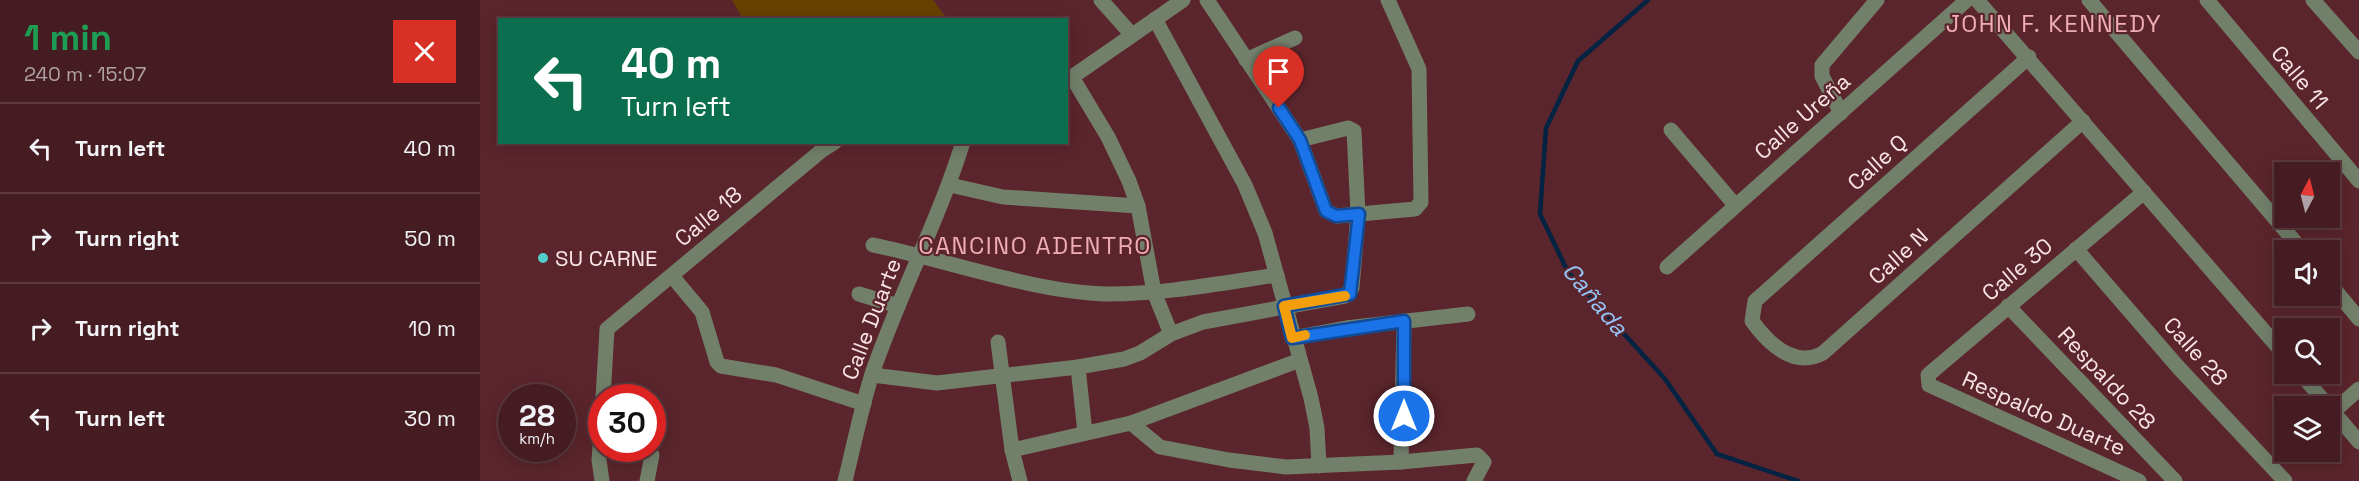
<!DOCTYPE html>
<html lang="en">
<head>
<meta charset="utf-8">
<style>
  :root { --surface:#441c22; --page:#4b252a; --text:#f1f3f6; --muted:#afa1a5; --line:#5c3a40 }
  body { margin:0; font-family:"Space Grotesk",sans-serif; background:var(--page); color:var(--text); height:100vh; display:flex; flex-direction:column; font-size:22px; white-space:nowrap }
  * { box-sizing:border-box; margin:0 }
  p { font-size:20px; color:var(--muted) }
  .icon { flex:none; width:33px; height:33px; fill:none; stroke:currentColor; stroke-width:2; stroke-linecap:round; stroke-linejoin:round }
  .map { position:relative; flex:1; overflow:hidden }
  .sheet { display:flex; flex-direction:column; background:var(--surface); width:480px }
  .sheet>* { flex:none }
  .hud { position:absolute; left:18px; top:18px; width:570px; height:126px; border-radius:0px; box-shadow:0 3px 15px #0003,0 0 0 2px var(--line); background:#0b6e4f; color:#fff; overflow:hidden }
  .needle { width:39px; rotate:7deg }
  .buttons { position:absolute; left:1794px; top:162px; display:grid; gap:12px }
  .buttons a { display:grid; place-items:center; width:66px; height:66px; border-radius:0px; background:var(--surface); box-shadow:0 3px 15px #0003,0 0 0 2px var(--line); font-size:30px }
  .speed { position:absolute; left:18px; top:384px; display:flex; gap:12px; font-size:30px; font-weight:700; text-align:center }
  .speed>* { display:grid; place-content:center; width:78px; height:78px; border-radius:50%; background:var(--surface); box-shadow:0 3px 15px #0003,0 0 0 2px var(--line); line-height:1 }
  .speed small { font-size:15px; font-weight:400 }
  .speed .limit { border:9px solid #d22; background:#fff; color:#111 }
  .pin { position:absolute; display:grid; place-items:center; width:51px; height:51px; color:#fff; margin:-62px -26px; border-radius:50% 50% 50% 0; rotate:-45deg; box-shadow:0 0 6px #0007 }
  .pin .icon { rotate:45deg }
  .me { position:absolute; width:66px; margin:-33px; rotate:0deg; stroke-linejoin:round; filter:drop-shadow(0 0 4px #0008) }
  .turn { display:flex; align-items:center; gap:21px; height:126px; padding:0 24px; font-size:27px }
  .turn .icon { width:78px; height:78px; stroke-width:2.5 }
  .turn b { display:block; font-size:42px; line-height:51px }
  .round { display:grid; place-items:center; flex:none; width:63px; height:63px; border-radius:0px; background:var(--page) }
  .headline { display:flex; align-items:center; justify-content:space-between; height:102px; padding:0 24px }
  h1 { font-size:36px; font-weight:700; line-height:45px; color:#1e9e55 }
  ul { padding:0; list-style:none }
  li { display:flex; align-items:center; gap:18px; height:90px; padding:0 24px; border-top:2px solid var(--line) }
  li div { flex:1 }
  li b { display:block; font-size:22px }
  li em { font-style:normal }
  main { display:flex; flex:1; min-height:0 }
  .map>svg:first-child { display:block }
  .green { fill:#684100 }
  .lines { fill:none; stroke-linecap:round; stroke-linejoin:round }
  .stream { stroke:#032343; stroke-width:4.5 }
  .minor { stroke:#727f69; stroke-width:15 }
  .route-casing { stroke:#114b97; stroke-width:15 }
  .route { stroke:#1a73e8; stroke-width:10 }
  .slow { stroke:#f59e0b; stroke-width:10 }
  .poi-dot { fill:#53cdc9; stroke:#5b252d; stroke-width:2 }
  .labels { text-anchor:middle; stroke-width:4.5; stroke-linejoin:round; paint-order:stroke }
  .street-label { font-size:22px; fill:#fae5e6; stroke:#5b252d }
  .poi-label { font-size:22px; fill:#fae5e6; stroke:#5b252d; text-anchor:start }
  .neighbourhood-label { font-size:24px; letter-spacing:1.5px; fill:#efacb2; stroke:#5b252d }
  .water-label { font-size:24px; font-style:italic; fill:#95c3f8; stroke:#5b252d }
</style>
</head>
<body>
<main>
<section class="sheet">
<div class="headline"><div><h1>1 min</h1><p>240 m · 15:07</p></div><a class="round" style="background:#d93025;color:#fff"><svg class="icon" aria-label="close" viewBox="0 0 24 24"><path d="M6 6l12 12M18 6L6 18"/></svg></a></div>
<ul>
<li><svg class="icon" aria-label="left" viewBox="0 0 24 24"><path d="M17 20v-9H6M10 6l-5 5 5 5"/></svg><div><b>Turn left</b></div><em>40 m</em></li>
<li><svg class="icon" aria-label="right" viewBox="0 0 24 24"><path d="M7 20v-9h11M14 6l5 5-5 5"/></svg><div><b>Turn right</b></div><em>50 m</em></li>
<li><svg class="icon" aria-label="right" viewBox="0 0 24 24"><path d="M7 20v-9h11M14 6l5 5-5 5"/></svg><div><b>Turn right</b></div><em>10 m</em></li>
<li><svg class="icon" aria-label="left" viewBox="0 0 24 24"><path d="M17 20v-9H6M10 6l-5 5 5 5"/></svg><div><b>Turn left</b></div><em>30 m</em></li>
</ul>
</section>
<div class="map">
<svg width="1879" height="481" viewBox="0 0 1879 481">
  <rect width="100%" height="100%" fill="#5b252d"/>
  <path class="green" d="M252,0H453L467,19H263Z"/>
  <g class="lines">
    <path class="stream" d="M1168,0L1098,61L1066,128L1060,214L1088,272L1185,379L1237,454L1318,481"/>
    <g class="minor">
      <path d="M621,0L652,35"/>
      <path d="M727,0L820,140L846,211L857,216L935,209L941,202L939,69L908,0"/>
      <path d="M1497,0L1804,354"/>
      <path d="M1609,0L1822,250"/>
      <path d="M1727,0L1879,181"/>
      <path d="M1833,0L1879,52"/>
      <path d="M675,19L765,185L785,233L831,398L837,428L839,466"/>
      <path d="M1549,57L1275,301L1272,321C1288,343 1314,369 1343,353L1603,121"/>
      <path d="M766,60L815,38"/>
      <path d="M592,77L628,137L649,181L658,206L674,292L691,334"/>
      <path d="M586,78L592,77L703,0"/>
      <path d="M1361,113L1342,76V65L1397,0"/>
      <path d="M1191,130L1255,205"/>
      <path d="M470,185L523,197L658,206"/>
      <path d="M393,245C467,260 556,293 629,294C685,294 742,283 797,275"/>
      <path d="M1596,249L1698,367L1805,481"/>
      <path d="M1187,267L1487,0"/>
      <path d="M192,276L222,312L237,362L241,366L296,375L384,404"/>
      <path d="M1850,284L1879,319"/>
      <path d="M379,294L418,306"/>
      <path d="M1528,306L1695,481"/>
      <path d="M812,338L866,328L988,314"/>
      <path d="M518,342L532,450L540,481"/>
      <path d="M598,367L605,433"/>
      <path d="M1821,374L1879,442"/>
      <path d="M392,375L457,383L598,367L644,359L660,353L691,334L723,322L865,296L872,288L878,214L874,131L868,128L820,140"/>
      <path d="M123,398L127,329L341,151L355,142"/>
      <path d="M1854,411L1879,389"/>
      <path d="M122,421L119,460L122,481"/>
      <path d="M651,423L680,447L749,460L806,467L921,462L997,455L1004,462L994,481"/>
      <path d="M532,450L651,423L820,360"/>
      <path d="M921,462L924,321"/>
      <path d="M167,481L172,455"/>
      <path d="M365,481C374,445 381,409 392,374C419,295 458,222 483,142"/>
      <path d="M1659,481L1449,385L1448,375L1664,192"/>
    </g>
  </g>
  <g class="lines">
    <defs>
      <path id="route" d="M799,108L820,140L846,211L856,216L879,214L870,294L804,306L812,338L924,321V416"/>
    </defs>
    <use href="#route" class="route-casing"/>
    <use href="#route" class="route"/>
    <path class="slow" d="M825,335L812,338L804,306L865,296"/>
  </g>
  <circle class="poi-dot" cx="63" cy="258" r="6"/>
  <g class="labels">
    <g class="street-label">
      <text transform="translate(1820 77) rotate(50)" y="8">Calle 11</text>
      <text transform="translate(1322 116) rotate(-41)" y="8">Calle Ureña</text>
      <text transform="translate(1397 162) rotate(-42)" y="8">Calle Q</text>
      <text transform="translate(228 216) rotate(-40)" y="8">Calle 18</text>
      <text transform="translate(1418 256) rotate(-42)" y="8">Calle N</text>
      <text transform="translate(1537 269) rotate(-40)" y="8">Calle 30</text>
      <text transform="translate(391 319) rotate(-69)" y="8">Calle Duarte</text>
      <text transform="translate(1716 351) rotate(48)" y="8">Calle 28</text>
      <text transform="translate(1627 378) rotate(47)" y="8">Respaldo 28</text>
      <text transform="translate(1564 413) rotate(24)" y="8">Respaldo Duarte</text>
    </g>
    <g class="poi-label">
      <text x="75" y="266">SU CARNE</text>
    </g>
    <g class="neighbourhood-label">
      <text x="1574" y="32">JOHN F. KENNEDY</text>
      <text x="555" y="254">CANCINO ADENTRO</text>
    </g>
    <g class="water-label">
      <text transform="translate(1115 299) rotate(50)" y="8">Cañada</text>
    </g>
  </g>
</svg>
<div class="buttons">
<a><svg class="needle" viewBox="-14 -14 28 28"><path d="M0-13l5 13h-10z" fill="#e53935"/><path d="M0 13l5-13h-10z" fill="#afa1a5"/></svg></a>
<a><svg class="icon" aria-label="sound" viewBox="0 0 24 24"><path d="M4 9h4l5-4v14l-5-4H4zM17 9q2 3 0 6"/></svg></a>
<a><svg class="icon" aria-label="search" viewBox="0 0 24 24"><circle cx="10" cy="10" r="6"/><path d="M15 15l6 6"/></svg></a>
<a><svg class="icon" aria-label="layers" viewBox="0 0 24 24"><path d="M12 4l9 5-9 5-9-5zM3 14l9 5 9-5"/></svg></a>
</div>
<div class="speed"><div>28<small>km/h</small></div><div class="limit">30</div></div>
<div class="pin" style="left:799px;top:108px;background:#d93025"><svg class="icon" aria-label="arrive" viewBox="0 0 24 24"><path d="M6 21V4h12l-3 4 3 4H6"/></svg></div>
<svg class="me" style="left:924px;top:416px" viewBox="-20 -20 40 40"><circle r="17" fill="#1a73e8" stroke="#fff" stroke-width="3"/><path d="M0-11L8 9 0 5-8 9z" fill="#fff"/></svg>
<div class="hud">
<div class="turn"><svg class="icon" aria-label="left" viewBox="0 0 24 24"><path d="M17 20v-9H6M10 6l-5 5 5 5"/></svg><div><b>40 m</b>Turn left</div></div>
</div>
</div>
</main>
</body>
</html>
